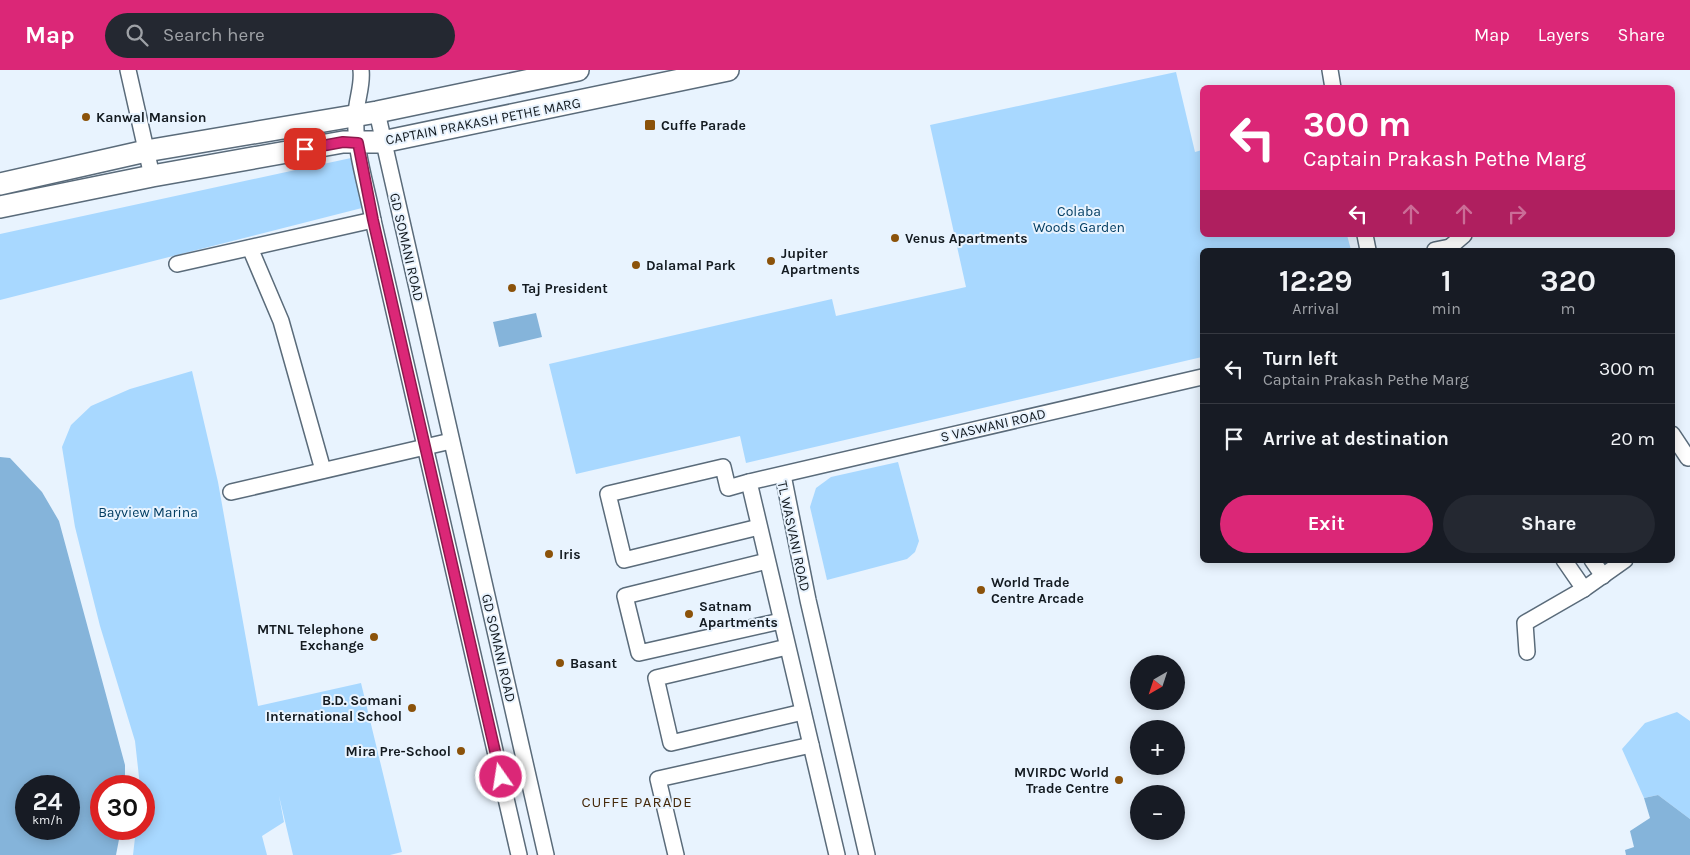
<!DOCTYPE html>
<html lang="en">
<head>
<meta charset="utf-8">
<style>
  :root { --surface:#171b24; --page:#242831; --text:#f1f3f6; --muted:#9ea1a6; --line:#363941; --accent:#db2777 }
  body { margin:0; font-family:Karla,sans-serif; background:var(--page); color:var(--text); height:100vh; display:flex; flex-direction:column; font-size:19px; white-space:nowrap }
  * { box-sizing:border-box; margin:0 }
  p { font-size:16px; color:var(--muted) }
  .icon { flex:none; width:28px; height:28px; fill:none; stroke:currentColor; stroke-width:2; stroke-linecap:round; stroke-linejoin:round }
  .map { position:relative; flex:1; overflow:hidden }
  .drawer { position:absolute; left:1200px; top:178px; width:475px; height:315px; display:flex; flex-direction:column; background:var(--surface); border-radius:8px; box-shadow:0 2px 12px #0003 }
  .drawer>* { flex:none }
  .guide { position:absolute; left:1200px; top:15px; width:475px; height:152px; border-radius:8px; box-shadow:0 2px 12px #0003; background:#db2777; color:#fff; overflow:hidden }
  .needle { width:32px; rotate:219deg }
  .tools { position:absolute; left:1130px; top:585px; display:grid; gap:10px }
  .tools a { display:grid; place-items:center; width:55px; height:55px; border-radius:50%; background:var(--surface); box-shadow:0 2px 12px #0003; font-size:25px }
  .speed { position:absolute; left:15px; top:705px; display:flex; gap:10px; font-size:25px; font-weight:700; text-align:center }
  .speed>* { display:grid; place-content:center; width:65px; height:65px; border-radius:50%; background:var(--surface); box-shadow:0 2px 12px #0003; line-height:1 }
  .speed small { font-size:12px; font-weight:400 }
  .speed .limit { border:8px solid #d22; background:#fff; color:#111 }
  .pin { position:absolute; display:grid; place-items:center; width:42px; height:42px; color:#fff; margin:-21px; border-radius:10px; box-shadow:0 2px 8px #0006 }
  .me { position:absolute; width:55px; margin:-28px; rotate:347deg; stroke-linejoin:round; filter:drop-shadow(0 0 4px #0008) }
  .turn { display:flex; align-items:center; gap:18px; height:105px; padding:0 20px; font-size:22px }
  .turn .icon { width:65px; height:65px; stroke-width:2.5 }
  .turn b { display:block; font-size:35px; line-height:42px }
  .lanes { display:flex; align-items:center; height:48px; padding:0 20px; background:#0003; justify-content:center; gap:25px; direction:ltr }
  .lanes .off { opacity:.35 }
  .eta { display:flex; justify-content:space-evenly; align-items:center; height:85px; text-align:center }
  .eta b { font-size:30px; font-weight:700; line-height:35px }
  .cta { display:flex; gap:10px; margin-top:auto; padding:10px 20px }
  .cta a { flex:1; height:58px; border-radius:30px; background:var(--accent); color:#fff; font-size:20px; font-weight:700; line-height:58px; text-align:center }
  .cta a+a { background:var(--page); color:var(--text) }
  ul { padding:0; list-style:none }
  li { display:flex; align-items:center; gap:15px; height:70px; padding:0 20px; border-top:1px solid var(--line) }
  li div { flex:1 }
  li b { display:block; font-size:19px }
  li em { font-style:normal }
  header { display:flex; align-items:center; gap:30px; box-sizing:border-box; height:70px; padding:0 25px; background:var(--accent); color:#fff }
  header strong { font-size:24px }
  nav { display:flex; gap:28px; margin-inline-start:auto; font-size:18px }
  .search { width:350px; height:45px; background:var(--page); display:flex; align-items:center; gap:12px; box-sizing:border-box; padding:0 18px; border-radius:28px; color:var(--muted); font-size:19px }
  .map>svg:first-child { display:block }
  .green { fill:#a8d8ff }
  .water { fill:#85b4da; fill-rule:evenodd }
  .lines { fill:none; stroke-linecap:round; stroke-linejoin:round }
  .street-casing { stroke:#5a6b7a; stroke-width:18 }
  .secondary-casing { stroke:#5a6b7a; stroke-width:24 }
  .street { stroke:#fff; stroke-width:15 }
  .secondary { stroke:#fff; stroke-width:21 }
  .route-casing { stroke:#8e194d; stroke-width:12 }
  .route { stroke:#db2777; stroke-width:9 }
  .poi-dot { fill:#8b520a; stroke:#e8f3fe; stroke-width:2 }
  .labels { text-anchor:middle; stroke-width:4; stroke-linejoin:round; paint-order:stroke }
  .poi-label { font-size:14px; font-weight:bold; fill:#131a20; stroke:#e8f3fe; text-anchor:start }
  .street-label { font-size:14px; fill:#131a20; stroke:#e8f3fe }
  .park-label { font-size:14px; fill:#033e63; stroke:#e8f3fe }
  .neighbourhood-label { font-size:15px; letter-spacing:1px; fill:#462a0c; stroke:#e8f3fe }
</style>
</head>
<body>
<header>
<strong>Map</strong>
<div class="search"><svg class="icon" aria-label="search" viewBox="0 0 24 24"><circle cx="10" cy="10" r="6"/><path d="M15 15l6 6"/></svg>Search here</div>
<nav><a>Map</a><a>Layers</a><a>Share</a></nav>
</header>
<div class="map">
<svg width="1690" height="785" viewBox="0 0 1690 785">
  <rect width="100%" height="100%" fill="#e8f3fe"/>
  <g class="green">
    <path d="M1176,2L1195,82L1202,80V165H1347L1351,180H1202V287L746,393L740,366L576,404L549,294L832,229L836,246L966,217L930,55Z"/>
    <path d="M351,88L362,138L0,230V164Z"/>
    <path d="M192,301L218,412L258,636L361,613L402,782L390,785H293L279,726L284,752L262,766L267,785H133L136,759H144V716H140L135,671L100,556L75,457L62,377L71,355L91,336L130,319Z"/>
    <path d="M898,392L919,471L915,482L907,489L827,510L810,437L816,418L831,407Z"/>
    <path d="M1677,642L1690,651V749L1658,725L1644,728L1622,679L1645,653Z"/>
  </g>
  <g class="water">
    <path d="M536,243L542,267L499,277L493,252Z"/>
    <path d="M0,387L10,388L42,422L59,451L125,695V716H101V759H121L116,785H0ZM26,716H69V759H26Z"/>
    <path d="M1658,725L1690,749V785H1626L1625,780L1634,777L1630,761L1650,748L1644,728Z"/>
  </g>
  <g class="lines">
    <defs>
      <g id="street">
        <path d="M128,0L152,106"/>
        <path d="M361,0C363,16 356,30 356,46C354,80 367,117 373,150L519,785"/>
        <path d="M1330,0L1333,18"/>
        <path d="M377,42L546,785"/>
        <path d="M1365,165L1368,180"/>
        <path d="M1450,177L1464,165"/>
        <path d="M250,178L281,251L323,400"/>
        <path d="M1435,180L1450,177L1452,180"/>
        <path d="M177,194L373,150"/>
        <path d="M1672,364L1688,388"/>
        <path d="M783,405L808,530L867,785"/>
        <path d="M749,412L728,418L723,397L608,424L624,490L759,457"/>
        <path d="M231,422L451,371"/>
        <path d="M1564,490L1584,519L1625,490"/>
        <path d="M1592,490L1603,506"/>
        <path d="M767,491L625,526L639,583L781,551"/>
        <path d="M787,577L656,608L671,673L803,642"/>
        <path d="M1527,582L1525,553L1584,519"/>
        <path d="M676,785L658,709L811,675"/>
        <path d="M837,785L749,412L1202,307"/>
      </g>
      <g id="secondary">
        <path d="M0,114L146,81L377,42L578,0"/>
        <path d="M0,137L152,106L343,72H382L728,0"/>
      </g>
    </defs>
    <use href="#street" class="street-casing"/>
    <use href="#secondary" class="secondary-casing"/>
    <use href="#street" class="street"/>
    <use href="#secondary" class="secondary"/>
  </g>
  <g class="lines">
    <defs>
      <path id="route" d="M305,79L343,72L358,73L373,150L501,707"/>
    </defs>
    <use href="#route" class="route-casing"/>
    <use href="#route" class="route"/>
  </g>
  <g class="poi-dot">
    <circle cx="86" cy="47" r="5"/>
    <rect x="644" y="49" width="12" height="12" rx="2.5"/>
    <circle cx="895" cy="168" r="5"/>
    <circle cx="771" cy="191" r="5"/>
    <circle cx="636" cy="195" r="5"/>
    <circle cx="512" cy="218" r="5"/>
    <circle cx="549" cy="484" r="5"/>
    <circle cx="981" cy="520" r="5"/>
    <circle cx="689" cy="544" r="5"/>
    <circle cx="374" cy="567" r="5"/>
    <circle cx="560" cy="593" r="5"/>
    <circle cx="412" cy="638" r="5"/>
    <circle cx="461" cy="681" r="5"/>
    <circle cx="1119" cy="710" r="5"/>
  </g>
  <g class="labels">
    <g class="poi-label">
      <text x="96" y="52">Kanwal Mansion</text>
      <text x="661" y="60">Cuffe Parade</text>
      <text x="905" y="173">Venus Apartments</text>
      <text x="781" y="188">Jupiter<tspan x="781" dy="16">Apartments</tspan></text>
      <text x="646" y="200">Dalamal Park</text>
      <text x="522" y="223">Taj President</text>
      <text x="559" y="489">Iris</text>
      <text x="991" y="517">World Trade<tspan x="991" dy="16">Centre Arcade</tspan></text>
      <text x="699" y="541">Satnam<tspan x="699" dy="16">Apartments</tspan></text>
      <text x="364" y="564" text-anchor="end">MTNL Telephone<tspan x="364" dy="16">Exchange</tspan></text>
      <text x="570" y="598">Basant</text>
      <text x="402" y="635" text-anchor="end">B.D. Somani<tspan x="402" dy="16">International School</tspan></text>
      <text x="451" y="686" text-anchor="end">Mira Pre-School</text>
      <text x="1109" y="707" text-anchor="end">MVIRDC World<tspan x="1109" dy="16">Trade Centre</tspan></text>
    </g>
    <g class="street-label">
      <text transform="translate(483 51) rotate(-11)" y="5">CAPTAIN PRAKASH PETHE MARG</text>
      <text transform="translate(407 177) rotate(77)" y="5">GD SOMANI ROAD</text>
      <text transform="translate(993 355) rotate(-13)" y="5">S VASWANI ROAD</text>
      <text transform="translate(794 466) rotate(78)" y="5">TL WASVANI ROAD</text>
      <text transform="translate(499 578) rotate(77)" y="5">GD SOMANI ROAD</text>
    </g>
    <g class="park-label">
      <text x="1079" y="146">Colaba<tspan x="1079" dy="16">Woods Garden</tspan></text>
      <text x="148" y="447">Bayview Marina</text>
    </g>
    <g class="neighbourhood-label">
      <text x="637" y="737">CUFFE PARADE</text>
    </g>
  </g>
</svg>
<div class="tools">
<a><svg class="needle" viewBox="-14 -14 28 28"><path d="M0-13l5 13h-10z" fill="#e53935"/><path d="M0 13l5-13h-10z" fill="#9ea1a6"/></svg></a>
<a>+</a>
<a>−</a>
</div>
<div class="speed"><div>24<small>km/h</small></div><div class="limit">30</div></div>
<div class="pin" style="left:305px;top:79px;background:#d93025"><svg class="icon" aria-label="arrive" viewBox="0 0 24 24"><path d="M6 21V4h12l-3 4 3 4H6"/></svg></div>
<svg class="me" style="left:501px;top:707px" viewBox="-20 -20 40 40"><circle r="17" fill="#db2777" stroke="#fff" stroke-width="3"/><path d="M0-11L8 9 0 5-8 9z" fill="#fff"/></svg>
<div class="guide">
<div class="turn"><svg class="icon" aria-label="left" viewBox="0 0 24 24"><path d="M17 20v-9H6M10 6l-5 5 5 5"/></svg><div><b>300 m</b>Captain Prakash Pethe Marg</div></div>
<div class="lanes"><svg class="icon" aria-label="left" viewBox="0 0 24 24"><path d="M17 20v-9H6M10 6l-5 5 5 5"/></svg><svg class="icon off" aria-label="ahead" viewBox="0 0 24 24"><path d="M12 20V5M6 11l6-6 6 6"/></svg><svg class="icon off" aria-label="ahead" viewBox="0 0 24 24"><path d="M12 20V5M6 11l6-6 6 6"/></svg><svg class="icon off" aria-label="right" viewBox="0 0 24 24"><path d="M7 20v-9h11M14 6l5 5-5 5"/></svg></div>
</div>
<section class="drawer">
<div class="eta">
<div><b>12:29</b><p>Arrival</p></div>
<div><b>1</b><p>min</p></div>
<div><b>320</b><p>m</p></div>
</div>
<ul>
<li><svg class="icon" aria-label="left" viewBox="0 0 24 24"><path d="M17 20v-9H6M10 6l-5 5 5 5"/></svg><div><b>Turn left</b><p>Captain Prakash Pethe Marg</p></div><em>300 m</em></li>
<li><svg class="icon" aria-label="arrive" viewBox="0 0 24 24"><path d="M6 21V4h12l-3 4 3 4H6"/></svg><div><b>Arrive at destination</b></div><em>20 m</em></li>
</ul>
<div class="cta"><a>Exit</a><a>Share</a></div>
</section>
</div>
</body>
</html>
